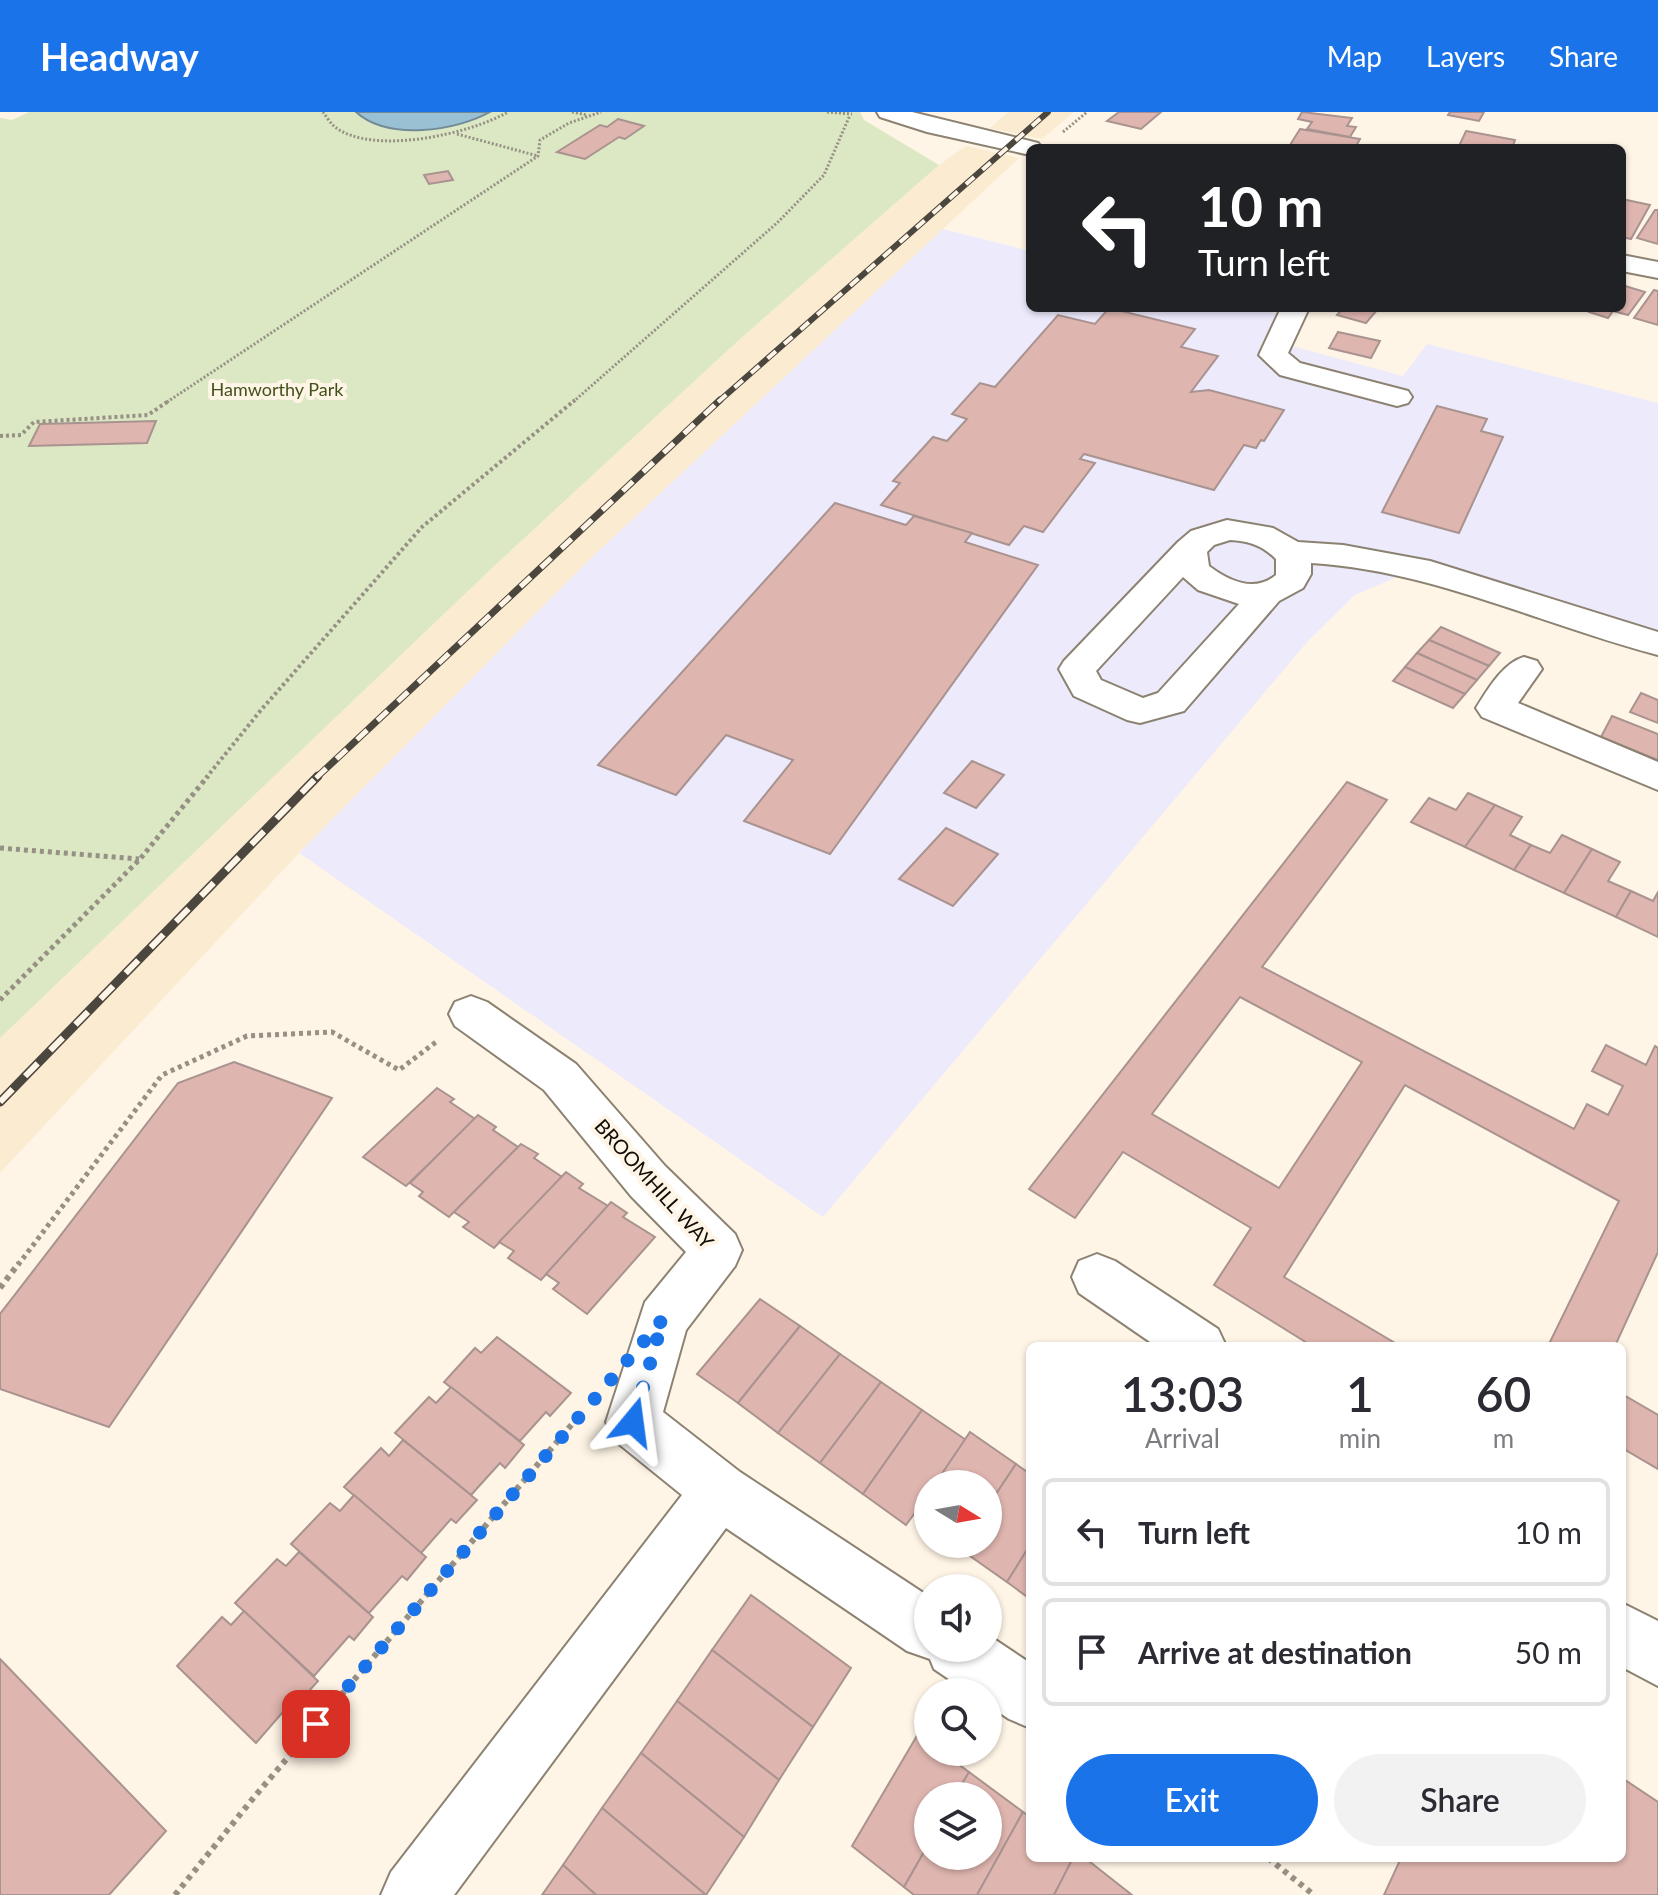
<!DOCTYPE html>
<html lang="en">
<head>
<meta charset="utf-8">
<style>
  :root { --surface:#fff; --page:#f2f2f3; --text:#2b2b33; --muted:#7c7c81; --line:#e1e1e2; --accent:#1a73e8 }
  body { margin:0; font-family:Lato,sans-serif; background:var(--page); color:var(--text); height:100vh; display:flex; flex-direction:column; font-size:30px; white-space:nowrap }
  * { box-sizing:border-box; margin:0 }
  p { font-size:26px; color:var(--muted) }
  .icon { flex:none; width:44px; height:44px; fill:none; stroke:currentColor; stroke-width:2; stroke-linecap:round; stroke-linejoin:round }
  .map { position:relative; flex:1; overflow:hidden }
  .side { position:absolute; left:1026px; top:1230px; width:600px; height:520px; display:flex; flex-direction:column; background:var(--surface); border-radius:12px; box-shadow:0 2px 6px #0004 }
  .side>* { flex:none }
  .hud { position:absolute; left:1026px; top:32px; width:600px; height:168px; border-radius:12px; box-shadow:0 2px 6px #0004; background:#202124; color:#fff; overflow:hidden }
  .needle { width:52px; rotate:101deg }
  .fabs { position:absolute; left:914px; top:1358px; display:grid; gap:16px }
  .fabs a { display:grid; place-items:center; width:88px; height:88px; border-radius:50%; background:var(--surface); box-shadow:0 2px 6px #0004; font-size:40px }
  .pin { position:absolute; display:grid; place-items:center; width:68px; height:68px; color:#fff; margin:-34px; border-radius:16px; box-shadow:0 4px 12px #0006 }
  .me { position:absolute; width:88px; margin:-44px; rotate:16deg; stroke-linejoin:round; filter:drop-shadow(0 0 6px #0008) }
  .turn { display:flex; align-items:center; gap:28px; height:168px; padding:0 40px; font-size:36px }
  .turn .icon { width:104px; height:104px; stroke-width:2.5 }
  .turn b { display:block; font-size:56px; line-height:68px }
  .eta { display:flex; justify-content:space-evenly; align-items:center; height:136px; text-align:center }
  .eta b { font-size:48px; font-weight:600; line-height:56px }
  .action { display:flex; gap:16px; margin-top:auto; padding:16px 40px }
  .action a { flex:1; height:92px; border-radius:48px; background:var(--accent); color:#fff; font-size:32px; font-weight:600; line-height:92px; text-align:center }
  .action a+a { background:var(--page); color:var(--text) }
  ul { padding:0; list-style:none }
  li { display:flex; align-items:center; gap:24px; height:108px; margin:0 16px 12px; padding:0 24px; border:4px solid var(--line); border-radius:12px }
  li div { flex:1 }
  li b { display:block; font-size:30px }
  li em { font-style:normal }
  header { display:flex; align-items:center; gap:48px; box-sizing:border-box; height:112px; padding:0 40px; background:var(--accent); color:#fff }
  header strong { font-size:38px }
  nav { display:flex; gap:44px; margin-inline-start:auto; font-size:28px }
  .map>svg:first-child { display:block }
  .built { fill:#fbebd1 }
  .education { fill:#edeafc }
  .green { fill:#dbe8c3 }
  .water { fill:#9ac0d4; stroke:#718a96; stroke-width:2 }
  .building { fill:#dfb5af; stroke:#a99390; stroke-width:2; fill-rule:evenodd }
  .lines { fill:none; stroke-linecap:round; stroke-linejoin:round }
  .minor-casing { stroke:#8c8271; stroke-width:4 }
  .path-far3 { stroke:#979085; stroke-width:3; stroke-dasharray:2 2; stroke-linecap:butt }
  .path-far2 { stroke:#979085; stroke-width:4; stroke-dasharray:3 3; stroke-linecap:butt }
  .path-far1 { stroke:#979085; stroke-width:5; stroke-dasharray:4 4; stroke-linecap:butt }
  .path { stroke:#979085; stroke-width:6; stroke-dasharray:5 5; stroke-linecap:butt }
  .minor { fill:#fff; fill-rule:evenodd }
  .rail-far2-casing { stroke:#4b463e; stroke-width:6 }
  .rail-far1-casing { stroke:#4b463e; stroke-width:7 }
  .rail-casing { stroke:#4b463e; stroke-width:9 }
  .rail-far2 { stroke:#fff5e6; stroke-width:4; stroke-dasharray:11; stroke-linecap:butt }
  .rail-far1 { stroke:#fff5e6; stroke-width:5; stroke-dasharray:14; stroke-linecap:butt }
  .rail { stroke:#fff5e6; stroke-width:6; stroke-dasharray:18; stroke-linecap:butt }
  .route { stroke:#1a73e8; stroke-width:14; stroke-dasharray:0 25.2 }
  .labels { text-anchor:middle; stroke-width:8; stroke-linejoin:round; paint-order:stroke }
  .far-park-label { font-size:18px; fill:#42511a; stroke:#fff5e6 }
  .street-label { font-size:20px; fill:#100d07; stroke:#fff5e6 }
</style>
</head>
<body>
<header>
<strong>Headway</strong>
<nav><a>Map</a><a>Layers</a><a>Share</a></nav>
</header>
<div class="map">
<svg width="1658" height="1783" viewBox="0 0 1658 1783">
  <rect width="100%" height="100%" fill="#fff5e6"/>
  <g class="built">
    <path d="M1008,0H1074L1042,27L990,16Z"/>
    <path d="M966,34L1019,46L588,449L299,741L0,1061V926L491,457L740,227L939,53Z"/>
  </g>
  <path class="education" d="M943,117L1030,139V196H1254L1291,205L1277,230L1403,264L1427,232L1658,291V532L1418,456L1355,483L1308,529L823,1105L299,741L588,449Z"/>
  <path class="green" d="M29,0H860L864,8L939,53L740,227L491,457L0,926V6L12,8Z"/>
  <path class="water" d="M356,0H490C456,19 388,29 356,0Z"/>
  <g class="building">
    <path d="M1119,0H1161L1141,17L1107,9Z"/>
    <path d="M1302,0L1352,6L1347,14L1356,15L1350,25L1307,17L1312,10L1298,7Z"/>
    <path d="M1450,0H1484L1479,9L1448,3Z"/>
    <path d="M618,7L644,14L625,27L619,25L585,47L557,40L600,13L607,15Z"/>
    <path d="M1300,17L1360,27L1355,36L1290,33Z"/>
    <path d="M1466,19L1515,28L1512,36H1458Z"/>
    <path d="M448,59L453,68L429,72L424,63Z"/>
    <path d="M1622,87L1650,93L1631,127L1622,125Z"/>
    <path d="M1655,98H1658V132L1637,126Z"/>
    <path d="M1622,173L1645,180L1628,203L1613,199L1608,206L1589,200L1592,196H1622Z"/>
    <path d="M1654,178L1658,179V213L1634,206Z"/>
    <path d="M1109,196L1195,217L1181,235L1218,244L1191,280L1209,278L1284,298L1264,329L1261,328L1256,336L1244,333L1214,378L1084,342L1080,347L1095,351L1043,420L1024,414L1009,433L881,393L900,371L893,369L933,325L947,329L967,307L952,302L980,271L995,275L1058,203L1095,212Z"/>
    <path d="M1343,196H1373L1378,197L1366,211L1337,203Z"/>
    <path d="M1338,220L1380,229L1371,246L1329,236Z"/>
    <path d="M1437,294L1487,307L1481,319L1503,325L1459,421L1382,400Z"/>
    <path d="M156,309L147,331L29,334L40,312Z"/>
    <path d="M835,391L906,413L914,404L972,421L965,430L1038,453L830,742L744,709L793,648L726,623L676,683L598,653Z"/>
    <path d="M1441,515L1500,541L1489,554L1429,528Z"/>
    <path d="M1429,528L1489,554L1477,568L1417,541Z"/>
    <path d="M1417,541L1477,568L1465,582L1405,555Z"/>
    <path d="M1405,555L1465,582L1453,596L1393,569Z"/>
    <path d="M1641,581L1658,588V611L1630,600Z"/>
    <path d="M1612,604L1658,622V648L1601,625Z"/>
    <path d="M972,649L1004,663L976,696L944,681Z"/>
    <path d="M1347,670L1387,688L1262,855L1574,1017L1587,992L1608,1003L1623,974L1592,959L1606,933L1646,953L1655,934L1658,936V1140L1615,1234H1548L1619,1089L1405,973L1284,1165L1400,1234H1312L1214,1173L1251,1116L1123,1040L1075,1106L1029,1077ZM1240,885L1362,950L1279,1076L1152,1002Z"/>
    <path d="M1468,681L1495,693L1465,735L1411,710L1429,686L1456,698Z"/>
    <path d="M1495,693L1522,705L1510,723L1531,733L1514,758L1465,735Z"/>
    <path d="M946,716L998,742L953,794L899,767Z"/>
    <path d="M1562,723L1592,737L1564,781L1514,758L1531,733L1550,741Z"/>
    <path d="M1592,737L1620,750L1608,769L1631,779L1616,805L1564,781Z"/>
    <path d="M1631,779L1653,789L1658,780V825L1616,805Z"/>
    <path d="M234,950L332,986L109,1315L0,1277V1202L178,971Z"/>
    <path d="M437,976L454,987L450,990L475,1007L406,1074L363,1045Z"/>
    <path d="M478,1003L496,1015L493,1018L518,1035L449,1105L419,1084L423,1080L410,1071Z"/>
    <path d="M521,1032L538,1042L534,1046L562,1065L494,1136L463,1115L469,1110L454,1100Z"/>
    <path d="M566,1060L583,1072L579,1076L608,1094L541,1168L508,1146L514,1139L499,1130Z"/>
    <path d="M611,1090L627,1101L623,1105L655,1125L587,1202L553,1177L559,1171L546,1162Z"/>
    <path d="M760,1187L800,1214L738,1291L697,1262Z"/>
    <path d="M800,1214L840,1242L778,1321L738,1291Z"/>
    <path d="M497,1225L571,1281L550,1304L546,1300L520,1329L444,1270L475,1236L481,1241Z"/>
    <path d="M840,1242L881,1270L820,1351L778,1321Z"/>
    <path d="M881,1270L922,1298L863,1382L820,1351Z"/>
    <path d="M451,1275L524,1333L505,1356L500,1351L471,1383L395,1321L429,1285L436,1291Z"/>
    <path d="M1622,1282L1658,1303V1357L1622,1336Z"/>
    <path d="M922,1298L966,1328L935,1372H928V1383L906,1413L863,1382Z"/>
    <path d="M970,1320L1016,1352L988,1394V1372H935Z"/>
    <path d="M403,1328L477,1388L456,1411L451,1407L421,1441L344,1375L381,1336L389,1344Z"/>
    <path d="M1016,1352L1030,1362V1433L1007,1470L960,1437L963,1432H988V1394Z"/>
    <path d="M354,1383L426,1445L407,1468L402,1464L369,1501L291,1432L330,1391L340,1399Z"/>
    <path d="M928,1383V1414L914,1403Z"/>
    <path d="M1030,1433V1487L1007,1470Z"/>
    <path d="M299,1440L373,1505L354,1528L349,1524L314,1564L235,1491L277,1447L286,1454Z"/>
    <path d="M751,1483L851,1556L813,1615L712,1538Z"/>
    <path d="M244,1499L318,1569L299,1590L295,1586L256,1631L177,1554L222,1505L231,1513Z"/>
    <path d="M712,1538L813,1615L779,1668L677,1589Z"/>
    <path d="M0,1547L166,1719L109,1783H0Z"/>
    <path d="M677,1589L779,1668L744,1725L641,1641Z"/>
    <path d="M918,1622L928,1630V1640H942L969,1660L955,1684H928V1733L904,1775L852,1734Z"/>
    <path d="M641,1641L744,1725L706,1783L602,1696Z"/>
    <path d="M969,1660L1023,1700L977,1783H914L904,1775L928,1733V1744H988V1684H955Z"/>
    <path d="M1622,1666L1658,1690V1783H1384L1401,1746H1622Z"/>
    <path d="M602,1696L706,1783H596L563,1753Z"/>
    <path d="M1023,1700L1030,1705V1746H1073L1054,1783H977Z"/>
    <path d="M1073,1746H1085L1132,1783H1054Z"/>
    <path d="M563,1753L596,1783H542Z"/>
  </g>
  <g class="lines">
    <defs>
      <g id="minor">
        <path d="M877,0H912L1038,31L1042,36H1030V43L927,20L880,5Z"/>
        <path d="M1622,143L1658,150V166L1622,159Z"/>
        <path d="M1281,196H1309L1288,241L1300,251L1408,279L1412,285L1408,291L1397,294L1280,263L1259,243Z"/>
        <path d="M1227,408L1273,416L1298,430L1343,433L1430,449L1658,520V543C1542,513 1432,458 1311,451V462L1303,476L1279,489L1184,599L1140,611L1127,608L1074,584L1059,557L1064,549L1178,430L1191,419ZM1230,428C1248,429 1262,433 1276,447V463C1255,481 1229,469 1209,454L1207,440L1214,433ZM1183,465L1198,478L1239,492L1158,581L1143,586L1101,568L1096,559Z"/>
        <path d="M1524,545L1537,549L1542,557L1518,591L1658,650V678L1482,605L1476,596C1488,577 1503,551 1524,545Z"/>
        <path d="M471,884L487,890L576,952L665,1054L735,1122L742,1138L735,1154L686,1218L663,1300L740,1360L928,1484V1536H988V1523L1030,1551V1616L1009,1607L988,1593V1580H968L934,1557L930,1547L907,1539L726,1416L454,1783H381L391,1760L682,1383L614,1328L606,1310L645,1190L686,1140L631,1084L544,978L455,914L449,902L455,890Z"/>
        <path d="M1097,1142L1115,1149L1218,1217L1226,1234H1156L1079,1181L1072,1165L1079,1149Z"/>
        <path d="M1622,1491L1658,1509V1574L1622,1555Z"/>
      </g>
    </defs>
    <use href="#minor" class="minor-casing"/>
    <g class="path-far3">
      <path d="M323,0C326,4 330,11 335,15C373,44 470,22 508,0"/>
      <path d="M572,0L587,3"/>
      <path d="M827,0L852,2"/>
      <path d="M1063,20L1087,0"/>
      <path d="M457,22L538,44"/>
      <path d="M167,290L538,44L540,28L569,11L601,0"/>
      <path d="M573,290L777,111L824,63L850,3"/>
    </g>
    <g class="path-far2">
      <path d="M0,324L21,323L34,310L148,303L170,288"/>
      <path d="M206,666L261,598L422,415L575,288"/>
    </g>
    <g class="path-far1">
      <path d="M0,736L139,747"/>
      <path d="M0,888L140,747L208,664"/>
      <path d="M18,1153L162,963L247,924L332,920L399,958L436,930"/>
    </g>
    <g class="path">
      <path d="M0,1176L19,1151"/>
      <path d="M1268,1746L1314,1783"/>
      <path d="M175,1783L255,1684L579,1304"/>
    </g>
    <use href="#minor" class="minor"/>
    <defs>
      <path id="rail-far2" d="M718,290L1048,0"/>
      <path id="rail-far1" d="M316,666L720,288"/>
      <path id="rail" d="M0,990L318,664"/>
    </defs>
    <use href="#rail-far2" class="rail-far2-casing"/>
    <use href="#rail-far1" class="rail-far1-casing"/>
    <use href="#rail" class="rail-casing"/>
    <use href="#rail-far2" class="rail-far2"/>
    <use href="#rail-far1" class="rail-far1"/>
    <use href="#rail" class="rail"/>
  </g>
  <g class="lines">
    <path class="route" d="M316,1612L663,1207L633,1310"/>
  </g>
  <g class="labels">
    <g class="far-park-label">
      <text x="277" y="284">Hamworthy Park</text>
    </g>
    <g class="street-label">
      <text transform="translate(654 1072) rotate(48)" y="7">BROOMHILL WAY</text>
    </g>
  </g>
</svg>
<div class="fabs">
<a><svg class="needle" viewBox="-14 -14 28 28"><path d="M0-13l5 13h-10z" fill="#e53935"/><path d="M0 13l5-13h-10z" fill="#7c7c81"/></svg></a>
<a><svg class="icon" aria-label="sound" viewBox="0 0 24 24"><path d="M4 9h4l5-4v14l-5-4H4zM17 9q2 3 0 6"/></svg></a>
<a><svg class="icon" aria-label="search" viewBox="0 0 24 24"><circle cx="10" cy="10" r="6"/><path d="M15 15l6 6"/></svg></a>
<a><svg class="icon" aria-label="layers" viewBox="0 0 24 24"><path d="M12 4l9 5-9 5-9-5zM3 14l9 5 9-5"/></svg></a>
</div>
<div class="pin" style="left:316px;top:1612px;background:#d93025"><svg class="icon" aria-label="arrive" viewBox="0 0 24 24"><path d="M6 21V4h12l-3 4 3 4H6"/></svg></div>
<svg class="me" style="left:633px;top:1310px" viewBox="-20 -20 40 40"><path d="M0-17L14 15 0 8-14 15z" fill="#1a73e8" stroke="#fff" stroke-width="4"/></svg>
<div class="hud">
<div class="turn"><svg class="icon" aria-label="left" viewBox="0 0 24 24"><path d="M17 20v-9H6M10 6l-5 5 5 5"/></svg><div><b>10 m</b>Turn left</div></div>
</div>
<section class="side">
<div class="eta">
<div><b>13:03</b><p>Arrival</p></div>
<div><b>1</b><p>min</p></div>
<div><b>60</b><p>m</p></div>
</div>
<ul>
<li><svg class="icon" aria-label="left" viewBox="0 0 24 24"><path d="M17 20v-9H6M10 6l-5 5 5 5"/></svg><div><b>Turn left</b></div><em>10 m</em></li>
<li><svg class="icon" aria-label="arrive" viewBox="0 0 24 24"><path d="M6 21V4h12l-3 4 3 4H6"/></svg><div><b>Arrive at destination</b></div><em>50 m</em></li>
</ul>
<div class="action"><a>Exit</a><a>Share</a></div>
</section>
</div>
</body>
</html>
